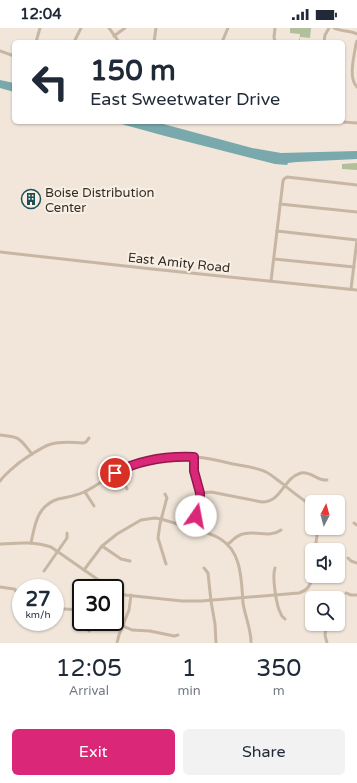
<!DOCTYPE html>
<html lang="en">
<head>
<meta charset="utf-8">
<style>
  :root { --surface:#fff; --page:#f2f2f3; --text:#1f2937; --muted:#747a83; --accent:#db2777 }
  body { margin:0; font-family:"Varela Round",sans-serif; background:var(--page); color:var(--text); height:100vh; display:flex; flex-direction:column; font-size:15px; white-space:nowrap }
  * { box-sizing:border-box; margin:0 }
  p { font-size:13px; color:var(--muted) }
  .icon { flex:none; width:22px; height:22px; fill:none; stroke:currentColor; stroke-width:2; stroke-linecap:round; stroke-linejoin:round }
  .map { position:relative; height:615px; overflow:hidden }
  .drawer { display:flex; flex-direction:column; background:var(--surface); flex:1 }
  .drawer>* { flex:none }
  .banner { position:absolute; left:12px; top:12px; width:333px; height:84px; border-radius:6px; box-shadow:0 1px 3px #0004; background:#fff; color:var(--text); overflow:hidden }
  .needle { width:26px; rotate:6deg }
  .controls { position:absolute; left:305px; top:467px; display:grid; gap:8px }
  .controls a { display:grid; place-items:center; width:40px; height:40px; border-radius:6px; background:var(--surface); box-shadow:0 1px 3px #0004; font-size:20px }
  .speed { position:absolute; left:12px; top:551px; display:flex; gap:8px; font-size:20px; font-weight:700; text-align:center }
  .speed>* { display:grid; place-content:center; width:52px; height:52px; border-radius:50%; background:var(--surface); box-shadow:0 1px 3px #0004; line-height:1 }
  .speed small { font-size:10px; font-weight:400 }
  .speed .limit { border:2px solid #111; border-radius:6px; background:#fff; color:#111 }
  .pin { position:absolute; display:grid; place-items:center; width:34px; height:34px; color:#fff; margin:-17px; border:2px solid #fff; border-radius:50%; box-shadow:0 1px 4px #0007 }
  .me { position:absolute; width:44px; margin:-22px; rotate:12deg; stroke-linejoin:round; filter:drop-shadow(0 0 3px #0008) }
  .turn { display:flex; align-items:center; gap:14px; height:84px; padding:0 12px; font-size:18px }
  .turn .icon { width:52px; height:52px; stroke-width:2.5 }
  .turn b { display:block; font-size:28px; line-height:34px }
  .eta { display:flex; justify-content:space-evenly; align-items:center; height:68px; text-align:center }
  .eta b { font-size:24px; font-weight:600; line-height:28px }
  .cta { display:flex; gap:8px; margin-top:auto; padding:8px 12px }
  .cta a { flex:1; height:46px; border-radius:6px; background:var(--accent); color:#fff; font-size:16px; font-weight:600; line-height:46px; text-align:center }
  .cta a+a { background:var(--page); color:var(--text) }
  .status { display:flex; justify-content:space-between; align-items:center; height:28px; padding:0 20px; background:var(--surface); direction:ltr }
  .status svg { height:11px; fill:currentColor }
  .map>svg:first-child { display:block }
  .green { fill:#b1bf9a }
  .water { fill:#79a9ad }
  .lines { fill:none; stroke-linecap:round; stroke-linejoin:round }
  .minor { stroke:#c8b6a5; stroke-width:3 }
  .route-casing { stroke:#8e194d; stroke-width:10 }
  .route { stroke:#db2777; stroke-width:7 }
  .labels { text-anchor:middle; stroke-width:4; stroke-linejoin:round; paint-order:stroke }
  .poi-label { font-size:13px; fill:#342b26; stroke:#f9f0e5; text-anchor:start }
  .street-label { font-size:13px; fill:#342b26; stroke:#f9f0e5 }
</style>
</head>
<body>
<div class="status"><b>12:04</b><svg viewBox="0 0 49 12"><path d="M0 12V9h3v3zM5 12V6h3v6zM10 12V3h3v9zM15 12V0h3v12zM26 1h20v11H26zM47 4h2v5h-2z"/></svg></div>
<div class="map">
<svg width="357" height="615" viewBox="0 0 357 615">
  <rect width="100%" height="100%" fill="#f1e6d9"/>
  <g class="green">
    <path d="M290,0H311L310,10L300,9V14H299L300,6L290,5Z"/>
    <path d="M357,135V142L342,141V136Z"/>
  </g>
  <g class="water">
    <path d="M0,52L14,55V64L0,60Z"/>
    <path d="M114,94H156L252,120L281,125L357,123V131L297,134L288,135L287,137L275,136L165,108Z"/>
  </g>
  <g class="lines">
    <g class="minor">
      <path d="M109,0L119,14"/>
      <path d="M275,0L274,9L275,14"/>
      <path d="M334,0C341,4 350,2 357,6"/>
      <path d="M114,8L125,0"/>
      <path d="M357,13L356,16C354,29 348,50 357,59"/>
      <path d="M36,14L40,0"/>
      <path d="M74,14L81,0"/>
      <path d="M154,14L156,0"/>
      <path d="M222,14L228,0"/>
      <path d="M324,14L325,7L329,0"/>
      <path d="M0,23L14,28"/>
      <path d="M343,94L357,95"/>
      <path d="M280,176L357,184"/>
      <path d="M277,203L357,212L351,261"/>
      <path d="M0,224L152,241L357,262"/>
      <path d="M274,231L354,239"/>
      <path d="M271,253L283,153L284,151L287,149L357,157"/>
      <path d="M0,407C21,409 19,410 32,426"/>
      <path d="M119,443L127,461"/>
      <path d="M0,453C6,445 13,440 20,434C46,416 51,412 83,415L86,414L89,410"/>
      <path d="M85,464L94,478"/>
      <path d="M201,465L211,464L262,474C282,474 283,450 301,445C311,443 317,453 327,452"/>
      <path d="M165,466L167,470L166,473L160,496L158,510L166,536"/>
      <path d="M354,495L357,497"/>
      <path d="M193,500L200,472L201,465L194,443L195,429"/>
      <path d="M31,515C35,496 37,478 58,471C67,469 76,468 84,464C98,458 109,447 124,441C146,432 170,427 195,429C208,430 221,433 233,436C244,438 256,439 266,444C272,447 277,452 283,456C292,464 302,471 312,478"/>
      <path d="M0,516C17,515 34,513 51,519L110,560"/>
      <path d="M228,516C232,513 235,509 240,507C254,501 269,511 281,502"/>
      <path d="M102,518L121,531L130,533"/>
      <path d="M315,522L318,500"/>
      <path d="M348,530L351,533L357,535"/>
      <path d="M204,540L208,545L211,573L215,596L216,615"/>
      <path d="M275,540C272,548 276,578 281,586C281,588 284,590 285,591"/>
      <path d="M84,542L102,518L117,506L141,492L155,490L161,491C171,494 181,497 191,500C213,506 231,511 238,535C242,548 242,562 243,575C245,588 251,601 251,614"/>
      <path d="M44,543L67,510V505"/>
      <path d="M0,559L14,561L21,567"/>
      <path d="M115,562L125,567L182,573H201L299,565C308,562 311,557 312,548"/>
      <path d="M346,565L351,567H357"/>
      <path d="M55,581H64L81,582"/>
      <path d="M114,594L132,602L150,603L174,608L178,607"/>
      <path d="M326,599L325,607L327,615"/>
      <path d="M89,603L94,594"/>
      <path d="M117,615L119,607L129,582L131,567"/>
    </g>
  </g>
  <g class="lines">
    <defs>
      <path id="route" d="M115,445C139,432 167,428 194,429V443L200,465V472L196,488"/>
    </defs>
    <use href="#route" class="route-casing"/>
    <use href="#route" class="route"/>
  </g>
  <defs>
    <symbol id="building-ring" viewBox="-11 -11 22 22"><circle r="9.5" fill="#f9f0e5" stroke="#1d4f55" stroke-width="1.5"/><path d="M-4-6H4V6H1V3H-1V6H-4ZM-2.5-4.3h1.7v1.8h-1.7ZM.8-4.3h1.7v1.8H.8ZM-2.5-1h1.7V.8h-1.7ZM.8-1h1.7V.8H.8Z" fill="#1d4f55"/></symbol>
  </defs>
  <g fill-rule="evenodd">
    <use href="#building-ring" x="20" y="160" width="22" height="22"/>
  </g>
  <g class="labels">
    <g class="poi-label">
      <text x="45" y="169">Boise Distribution<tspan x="45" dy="15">Center</tspan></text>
    </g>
    <g class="street-label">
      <text transform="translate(179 234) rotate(6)" y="5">East Amity Road</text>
    </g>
  </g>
</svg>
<div class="controls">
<a><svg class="needle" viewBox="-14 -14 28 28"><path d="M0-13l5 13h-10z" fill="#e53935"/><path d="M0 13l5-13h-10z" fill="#747a83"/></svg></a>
<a><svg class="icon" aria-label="sound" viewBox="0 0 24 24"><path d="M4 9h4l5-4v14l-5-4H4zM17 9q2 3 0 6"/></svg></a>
<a><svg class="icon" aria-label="search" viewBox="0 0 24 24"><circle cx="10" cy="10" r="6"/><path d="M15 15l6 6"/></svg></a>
</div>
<div class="speed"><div>27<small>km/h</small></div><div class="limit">30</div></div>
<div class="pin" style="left:115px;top:445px;background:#d93025"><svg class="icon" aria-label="arrive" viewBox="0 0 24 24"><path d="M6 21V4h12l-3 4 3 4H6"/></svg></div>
<svg class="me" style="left:196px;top:488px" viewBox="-20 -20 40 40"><circle r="19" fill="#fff"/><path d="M0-13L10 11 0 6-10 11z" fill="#db2777"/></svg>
<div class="banner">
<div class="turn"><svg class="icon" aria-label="left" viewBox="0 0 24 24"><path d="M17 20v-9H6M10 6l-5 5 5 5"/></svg><div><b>150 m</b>East Sweetwater Drive</div></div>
</div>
</div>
<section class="drawer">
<div class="eta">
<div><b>12:05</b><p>Arrival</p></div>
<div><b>1</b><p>min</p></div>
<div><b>350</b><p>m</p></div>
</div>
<div class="cta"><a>Exit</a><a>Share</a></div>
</section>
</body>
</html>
